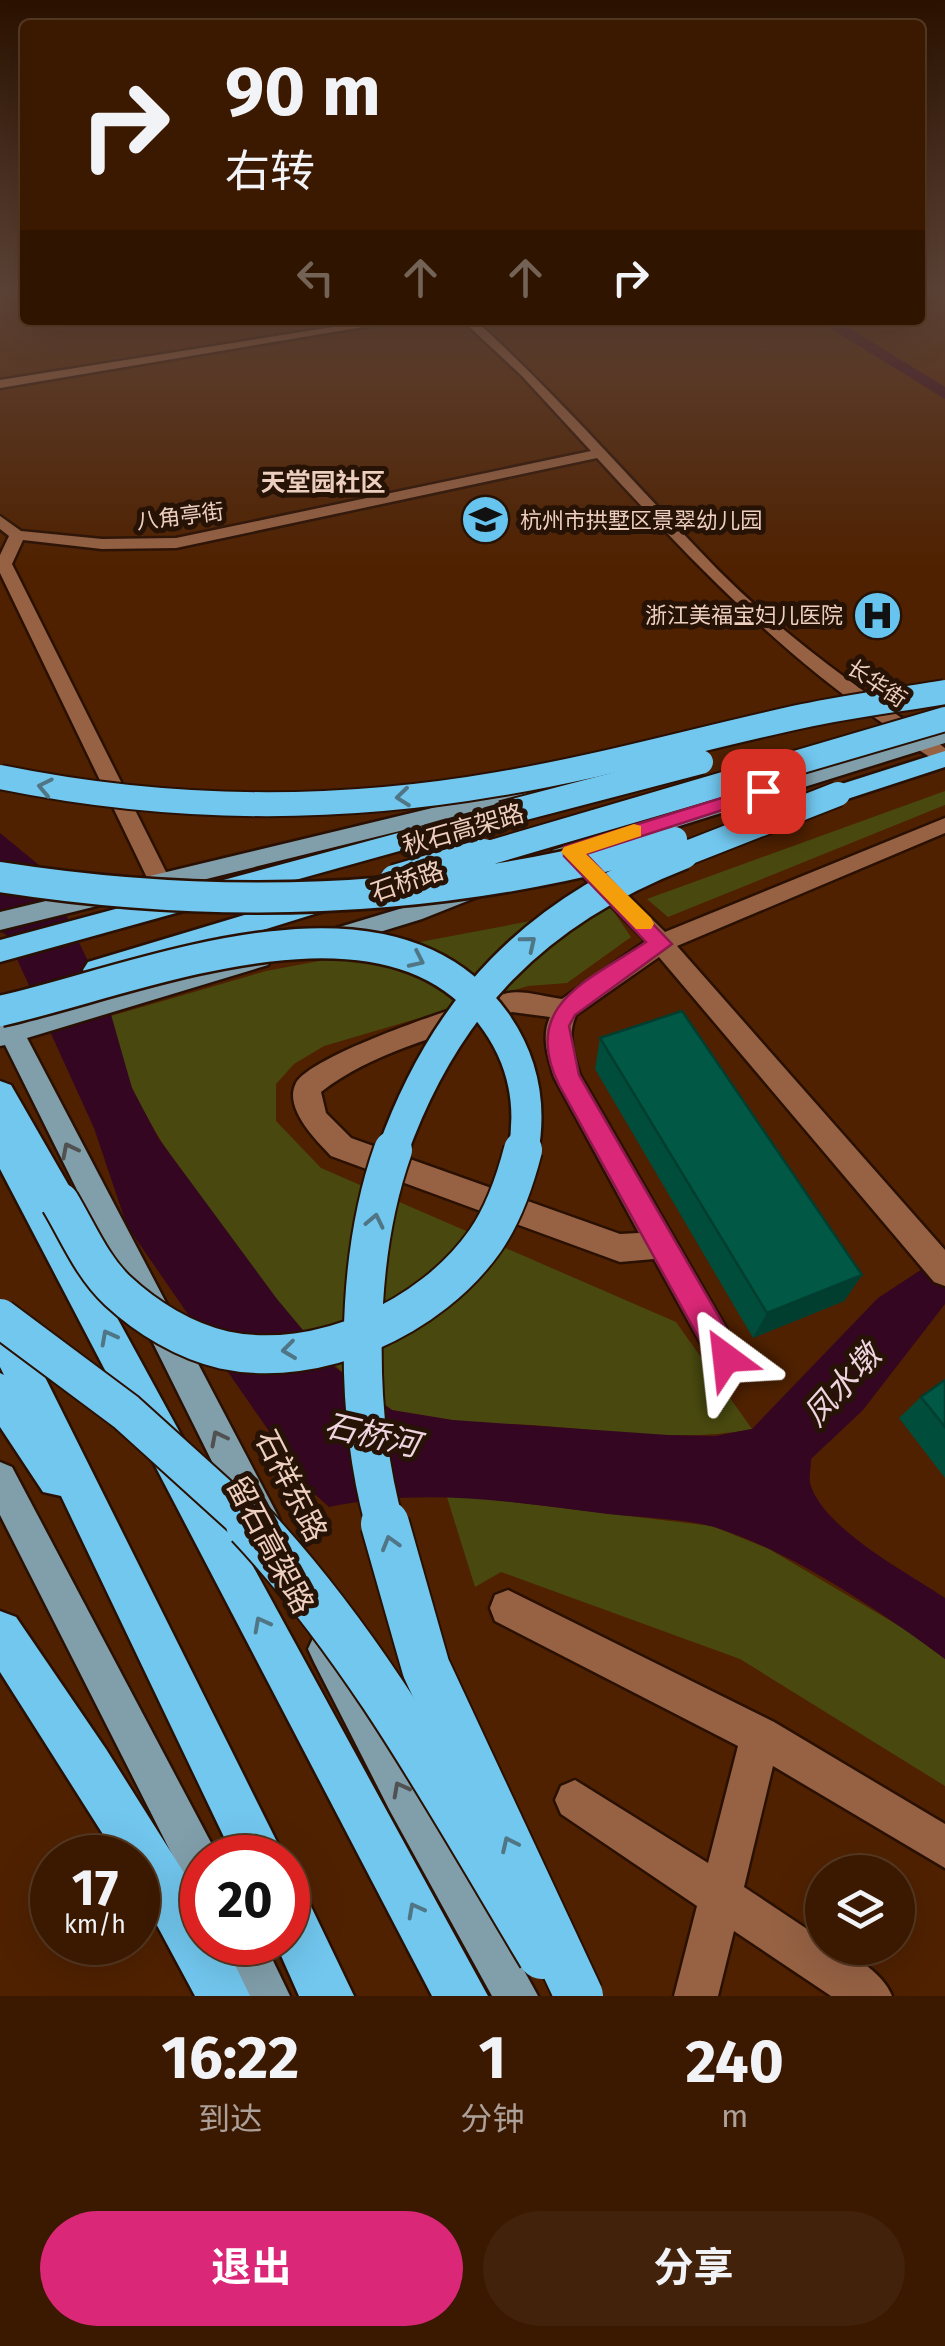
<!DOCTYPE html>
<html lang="zh">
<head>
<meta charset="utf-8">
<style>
  :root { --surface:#3b1900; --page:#42220a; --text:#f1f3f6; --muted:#aca099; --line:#543822; --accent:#db2777 }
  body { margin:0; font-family:"Fira Sans","Noto Sans SC",sans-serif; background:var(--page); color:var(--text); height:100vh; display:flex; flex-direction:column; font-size:38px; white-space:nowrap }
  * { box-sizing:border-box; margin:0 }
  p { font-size:32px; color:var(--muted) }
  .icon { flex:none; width:55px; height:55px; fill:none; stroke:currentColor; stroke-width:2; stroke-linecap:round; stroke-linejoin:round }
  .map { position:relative; height:1996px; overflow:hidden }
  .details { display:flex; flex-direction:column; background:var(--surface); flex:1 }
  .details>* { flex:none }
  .guide { position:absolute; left:20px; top:20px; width:905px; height:305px; border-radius:10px; box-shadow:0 10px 40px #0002,0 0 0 2px var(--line); background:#3b1900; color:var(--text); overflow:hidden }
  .controls { position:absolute; left:805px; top:1855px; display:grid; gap:20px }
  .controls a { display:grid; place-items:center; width:110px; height:110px; border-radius:50%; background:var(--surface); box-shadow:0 10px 40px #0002,0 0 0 2px var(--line); font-size:50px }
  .speed { position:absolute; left:30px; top:1835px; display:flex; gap:20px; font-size:50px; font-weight:700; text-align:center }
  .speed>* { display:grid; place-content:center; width:130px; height:130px; border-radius:50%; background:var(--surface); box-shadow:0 10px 40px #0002,0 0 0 2px var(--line); line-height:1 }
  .speed small { font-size:25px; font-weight:400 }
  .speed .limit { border:15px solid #d22; background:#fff; color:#111 }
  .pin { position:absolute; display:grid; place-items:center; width:85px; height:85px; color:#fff; margin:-42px; border-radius:20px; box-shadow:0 5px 15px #0006 }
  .me { position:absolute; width:110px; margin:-55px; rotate:330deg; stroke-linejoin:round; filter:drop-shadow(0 0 8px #0008) }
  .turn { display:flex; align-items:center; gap:35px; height:210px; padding:0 40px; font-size:45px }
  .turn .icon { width:130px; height:130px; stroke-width:2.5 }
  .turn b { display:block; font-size:70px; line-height:85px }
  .lanes { display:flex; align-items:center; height:95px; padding:0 40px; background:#0003; justify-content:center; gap:50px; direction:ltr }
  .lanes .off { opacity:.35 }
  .eta { display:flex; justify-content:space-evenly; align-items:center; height:170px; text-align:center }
  .eta b { font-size:60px; font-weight:700; line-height:70px }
  .primary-button { display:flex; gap:20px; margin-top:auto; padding:20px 40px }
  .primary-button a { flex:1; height:115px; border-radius:60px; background:var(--accent); color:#fff; font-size:40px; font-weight:700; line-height:115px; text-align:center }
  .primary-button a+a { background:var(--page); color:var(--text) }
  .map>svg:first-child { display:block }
  .green { fill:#49490f }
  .water { fill:#340621 }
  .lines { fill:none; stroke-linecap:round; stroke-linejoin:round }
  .minor-casing { stroke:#291002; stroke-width:5 }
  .major-casing { stroke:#291002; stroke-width:5 }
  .highway-casing { stroke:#291002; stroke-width:5 }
  .minor { fill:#976244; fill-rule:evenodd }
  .major { fill:#819fab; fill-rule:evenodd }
  .highway { fill:#72c7ef; fill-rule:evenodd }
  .highway-bridge-far3-casing { stroke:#291002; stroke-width:28; stroke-linecap:butt }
  .highway-bridge-far2-casing { stroke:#291002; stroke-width:35; stroke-linecap:butt }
  .highway-bridge-far1-casing { stroke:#291002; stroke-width:42; stroke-linecap:butt }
  .highway-bridge-casing { stroke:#291002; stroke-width:52; stroke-linecap:butt }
  .highway-bridge-far3 { stroke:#72c7ef; stroke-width:24 }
  .highway-bridge-far2 { stroke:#72c7ef; stroke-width:30 }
  .highway-bridge-far1 { stroke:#72c7ef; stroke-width:38 }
  .highway-bridge { stroke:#72c7ef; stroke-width:48 }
  .wall { fill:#014d3b }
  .shaded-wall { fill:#013e30 }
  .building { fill:#015945; stroke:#013e30; stroke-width:2.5 }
  .oneway { stroke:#507686 }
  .oneway2 { stroke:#505150 }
  .route { fill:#db2777; stroke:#8e194d; stroke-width:2.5 }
  .slow { fill:#f59e0b }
  .labels { text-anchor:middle; stroke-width:10; stroke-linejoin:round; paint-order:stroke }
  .far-street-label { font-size:22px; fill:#edcfbf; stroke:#271206 }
  .far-poi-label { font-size:22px; fill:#edcfbf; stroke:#271206; text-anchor:start }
  .far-quarter-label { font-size:25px; font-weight:bold; fill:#edcfbf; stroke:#271206 }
  .street-label { font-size:25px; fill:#edcfbf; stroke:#271206 }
  .near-street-label { font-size:30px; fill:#edcfbf; stroke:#271206 }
  .near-water-label { font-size:32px; font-style:italic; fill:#eed4df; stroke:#271206 }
</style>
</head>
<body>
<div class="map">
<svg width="945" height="1996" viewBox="0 0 945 1996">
  <rect width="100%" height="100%" fill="#4f2100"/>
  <g class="green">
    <path d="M945,791V805L668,917L647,899Z"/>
    <path d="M610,906L631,937L567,983L528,986L324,1046L294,1064L276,1084V1121L321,1168L676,1322L752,1429C680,1443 604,1430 532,1425C488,1423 438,1424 395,1411C334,1392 159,1153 133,1090C123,1067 118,1040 111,1016L266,971Z"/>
    <path d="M446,1494L712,1526L769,1549L906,1630L945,1659V1786L740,1659L501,1572L475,1587Z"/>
  </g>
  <g class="water">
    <path d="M817,320H836L945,387V399Z"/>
    <path d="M0,833L39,865L61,904L108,1004L132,1088L159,1139L277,1299L332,1365L392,1410L453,1420L668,1435L715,1436L752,1429L878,1298L945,1254V1304L863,1410L811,1459C811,1466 809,1476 810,1483C822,1528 908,1573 945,1598V1659C882,1612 789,1550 714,1527C681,1518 642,1518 608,1514C512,1502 425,1487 329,1507L309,1489L127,1226L94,1128L6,935L0,931Z"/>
  </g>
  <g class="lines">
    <defs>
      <g id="minor">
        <path d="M377,320H405L0,388V380Z"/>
        <path d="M462,320H475C562,399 636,486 718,570C787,639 865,693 945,748V763C923,757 900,735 881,722C773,647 686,555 597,458L176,548L102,549L23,540L12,564L171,882L168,888H152L0,573V555L9,536L0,529V516L21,531L102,539L176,538L591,451L521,375Z"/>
        <path d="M945,818V833L677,946L945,1250V1286L934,1282L659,957L576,1015C567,1036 573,1054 580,1075L737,1347L742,1358L737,1369L726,1374L715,1369L654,1259L620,1262L331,1156C316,1140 283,1108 296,1083C312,1054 471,1001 508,993C524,990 546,997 562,999L646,941L563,857L560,852L563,847H579L665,932ZM512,1012L550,1017C541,1037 548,1057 554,1077L639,1233L620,1234L351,1138L326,1113L321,1092C375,1050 448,1034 512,1012Z"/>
        <path d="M508,1590L774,1722L945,1824V1868L773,1766L744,1887L822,1939V1948C848,1948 883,1973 892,1996H831L734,1931L718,1996H674L697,1906L561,1814L555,1800L561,1786L575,1780L708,1863L738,1746L495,1621L490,1608L495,1595Z"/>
      </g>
      <g id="major">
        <path d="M945,730V743L561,863L550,855L553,850Z"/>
        <path d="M607,766L617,773L614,778L0,930V912Z"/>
        <path d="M477,880L488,888L485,894L422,919L321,950L309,941L313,935L406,907Z"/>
        <path d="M259,950L268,953L271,959L268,965L27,1038L278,1516L283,1529L278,1542L265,1547L252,1542L5,1045L0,1046V1000L9,1003L18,1020Z"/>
        <path d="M0,1462L12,1467L217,1854L218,1858H202V1890L187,1884L0,1515Z"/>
        <path d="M327,1630L340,1636L538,1996H492L390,1811L314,1662L308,1649L314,1636Z"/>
        <path d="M218,1942H264L290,1996H244Z"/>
      </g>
      <g id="highway">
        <path d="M945,751V767L838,802L825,794L829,788Z"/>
        <path d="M502,805L515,814L511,820L0,962V940Z"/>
        <path d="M327,890L337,893L341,900L337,907L98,981L88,978L83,970L88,962Z"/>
        <path d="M0,1081L11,1085L72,1191L77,1202L72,1213L62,1217L488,1996H432L0,1169Z"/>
        <path d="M0,1308L13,1313L285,1858H234L61,1496L43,1492L0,1427V1373L4,1375L0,1367Z"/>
        <path d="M0,1611L16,1617L106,1749L191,1884L202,1904V1942H224L250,1996H195L138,1890V1858H118L0,1672Z"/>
        <path d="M288,1888L306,1896L354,1996H299L275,1942H288Z"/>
      </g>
    </defs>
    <use href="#minor" class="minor-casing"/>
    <use href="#major" class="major-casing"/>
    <use href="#highway" class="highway-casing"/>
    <use href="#minor" class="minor"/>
    <use href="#major" class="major"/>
    <use href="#highway" class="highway"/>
    <defs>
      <g id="highway-bridge-far3">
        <path d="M0,777C166,811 331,813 498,784C601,767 701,738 803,716C850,706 898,700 945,692"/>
        <path d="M502,814L701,762"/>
        <path d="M475,857L945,719"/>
        <path d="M606,857L675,839"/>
        <path d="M677,857L838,794"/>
      </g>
      <g id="highway-bridge-far2">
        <path d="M0,877C206,909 413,905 616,854"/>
        <path d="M395,880L484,854"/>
        <path d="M0,1011C142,979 389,870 496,1022C524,1062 532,1105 523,1153"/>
        <path d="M392,1153C445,1004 536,911 683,854"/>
      </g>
      <g id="highway-bridge-far1">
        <path d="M60,1202C78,1232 92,1267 118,1291C147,1318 185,1341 224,1350C318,1370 431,1318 485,1241C503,1215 515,1181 523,1150"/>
        <path d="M0,1318L126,1412L252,1526"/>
        <path d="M385,1526C354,1414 354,1260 393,1150"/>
      </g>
      <g id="highway-bridge">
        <path d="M250,1524C370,1652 452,1806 542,1955"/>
        <path d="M385,1524L426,1668L579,1996"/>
      </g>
    </defs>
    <use href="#highway-bridge-far3" class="highway-bridge-far3-casing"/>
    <use href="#highway-bridge-far2" class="highway-bridge-far2-casing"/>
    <use href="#highway-bridge-far1" class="highway-bridge-far1-casing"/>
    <use href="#highway-bridge" class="highway-bridge-casing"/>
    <use href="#highway-bridge-far3" class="highway-bridge-far3"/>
    <use href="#highway-bridge-far2" class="highway-bridge-far2"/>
    <use href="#highway-bridge-far1" class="highway-bridge-far1"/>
    <use href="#highway-bridge" class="highway-bridge"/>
  </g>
  <g class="wall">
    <path d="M600,1038L862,1275L844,1301L753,1338L595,1069Z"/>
    <path d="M945,1380V1478L899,1418L921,1397Z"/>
  </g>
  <path class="shaded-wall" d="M862,1275L844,1301L753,1338L767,1313Z"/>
  <g class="building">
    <path d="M682,1011L862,1275L767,1313L600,1038Z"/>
    <path d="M945,1380V1427L921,1397Z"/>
  </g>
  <defs><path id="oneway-chevron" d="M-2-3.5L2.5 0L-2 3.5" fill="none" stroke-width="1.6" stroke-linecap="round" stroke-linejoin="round" transform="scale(2.5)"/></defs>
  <g class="oneway">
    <use href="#oneway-chevron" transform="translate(45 787) rotate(-168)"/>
    <use href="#oneway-chevron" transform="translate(403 797) rotate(174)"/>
    <use href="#oneway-chevron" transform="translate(529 943) rotate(-39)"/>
    <use href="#oneway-chevron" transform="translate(417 960) rotate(25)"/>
    <use href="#oneway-chevron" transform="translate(375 1221) rotate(-78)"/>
    <use href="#oneway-chevron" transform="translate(108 1337) rotate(-118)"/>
    <use href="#oneway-chevron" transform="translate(289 1350) rotate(173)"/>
    <use href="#oneway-chevron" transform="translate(390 1543) rotate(-106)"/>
    <use href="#oneway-chevron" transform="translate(261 1624) rotate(-118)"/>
    <use href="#oneway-chevron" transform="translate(509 1844) rotate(-115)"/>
    <use href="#oneway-chevron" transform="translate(415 1910) rotate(-118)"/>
  </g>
  <g class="oneway2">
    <use href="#oneway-chevron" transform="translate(69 1150) rotate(-117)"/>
    <use href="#oneway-chevron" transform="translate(218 1438) rotate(-117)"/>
    <use href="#oneway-chevron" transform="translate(400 1789) rotate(-118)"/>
  </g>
  <linearGradient id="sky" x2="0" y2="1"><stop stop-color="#2b1200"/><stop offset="0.51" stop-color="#5d4337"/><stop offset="1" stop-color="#5d4337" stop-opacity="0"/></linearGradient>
  <rect width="945" height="567" fill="url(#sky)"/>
  <path class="route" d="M763,785L769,787V795L586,854L672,944L575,1015L569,1026L579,1075L737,1348L741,1358L737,1369L726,1373L716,1369L559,1085C519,1004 590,980 646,942L564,856V847Z"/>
  <path class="slow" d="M634,824L641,826V836L586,854L651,918L654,924L651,929H636L561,852L564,847Z"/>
  <defs>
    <symbol id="school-disc" viewBox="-11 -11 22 22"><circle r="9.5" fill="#66c4ef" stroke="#271206"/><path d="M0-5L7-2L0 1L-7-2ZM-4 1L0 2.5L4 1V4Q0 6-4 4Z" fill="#111"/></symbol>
    <symbol id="hospital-disc" viewBox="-11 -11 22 22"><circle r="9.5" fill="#66c4ef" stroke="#271206"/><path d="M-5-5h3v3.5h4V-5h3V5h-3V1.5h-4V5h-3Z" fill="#111"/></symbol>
  </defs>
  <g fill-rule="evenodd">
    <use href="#school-disc" x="458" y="492" width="55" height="55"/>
    <use href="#hospital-disc" x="850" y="588" width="55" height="55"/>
  </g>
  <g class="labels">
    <g class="far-street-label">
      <text transform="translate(180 516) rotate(-7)" y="8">八角亭街</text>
      <text transform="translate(877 683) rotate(34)" y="8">长华街</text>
    </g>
    <g class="far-poi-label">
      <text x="520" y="528">杭州市拱墅区景翠幼儿园</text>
      <text x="843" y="623" text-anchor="end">浙江美福宝妇儿医院</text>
    </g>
    <g class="far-quarter-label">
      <text x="323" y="491">天堂园社区</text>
    </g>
    <g class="street-label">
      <text transform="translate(463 829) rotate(-16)" y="9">秋石高架路</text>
      <text transform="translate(407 881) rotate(-19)" y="9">石桥路</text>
    </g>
    <g class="near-street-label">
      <text transform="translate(291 1486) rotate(63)" y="10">石祥东路</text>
      <text transform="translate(270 1545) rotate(62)" y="10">留石高架路</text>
    </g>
    <g class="near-water-label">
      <text transform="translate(842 1385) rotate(-48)" y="11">凤水墩</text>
      <text transform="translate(372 1435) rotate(13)" y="11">石桥河</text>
    </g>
  </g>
</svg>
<div class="controls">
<a><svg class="icon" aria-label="layers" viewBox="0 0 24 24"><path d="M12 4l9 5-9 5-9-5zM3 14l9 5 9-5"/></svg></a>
</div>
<div class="speed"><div>17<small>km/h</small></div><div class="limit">20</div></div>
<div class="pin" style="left:763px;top:791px;background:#d93025"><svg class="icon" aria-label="arrive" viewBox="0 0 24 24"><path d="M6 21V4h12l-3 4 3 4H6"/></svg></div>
<svg class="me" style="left:726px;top:1358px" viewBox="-20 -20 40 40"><path d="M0-17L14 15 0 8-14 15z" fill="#db2777" stroke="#fff" stroke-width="4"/></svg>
<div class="guide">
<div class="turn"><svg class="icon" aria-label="right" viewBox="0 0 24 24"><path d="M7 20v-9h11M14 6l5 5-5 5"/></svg><div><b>90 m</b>右转</div></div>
<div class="lanes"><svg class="icon off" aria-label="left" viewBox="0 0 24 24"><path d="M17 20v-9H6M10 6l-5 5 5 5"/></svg><svg class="icon off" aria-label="ahead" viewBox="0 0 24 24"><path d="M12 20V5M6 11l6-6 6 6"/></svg><svg class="icon off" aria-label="ahead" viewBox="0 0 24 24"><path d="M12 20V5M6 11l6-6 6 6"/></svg><svg class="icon" aria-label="right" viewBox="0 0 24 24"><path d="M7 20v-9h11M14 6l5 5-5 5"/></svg></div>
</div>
</div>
<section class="details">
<div class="eta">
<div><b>16:22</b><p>到达</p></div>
<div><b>1</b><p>分钟</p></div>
<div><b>240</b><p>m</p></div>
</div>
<div class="primary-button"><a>退出</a><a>分享</a></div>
</section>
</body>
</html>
